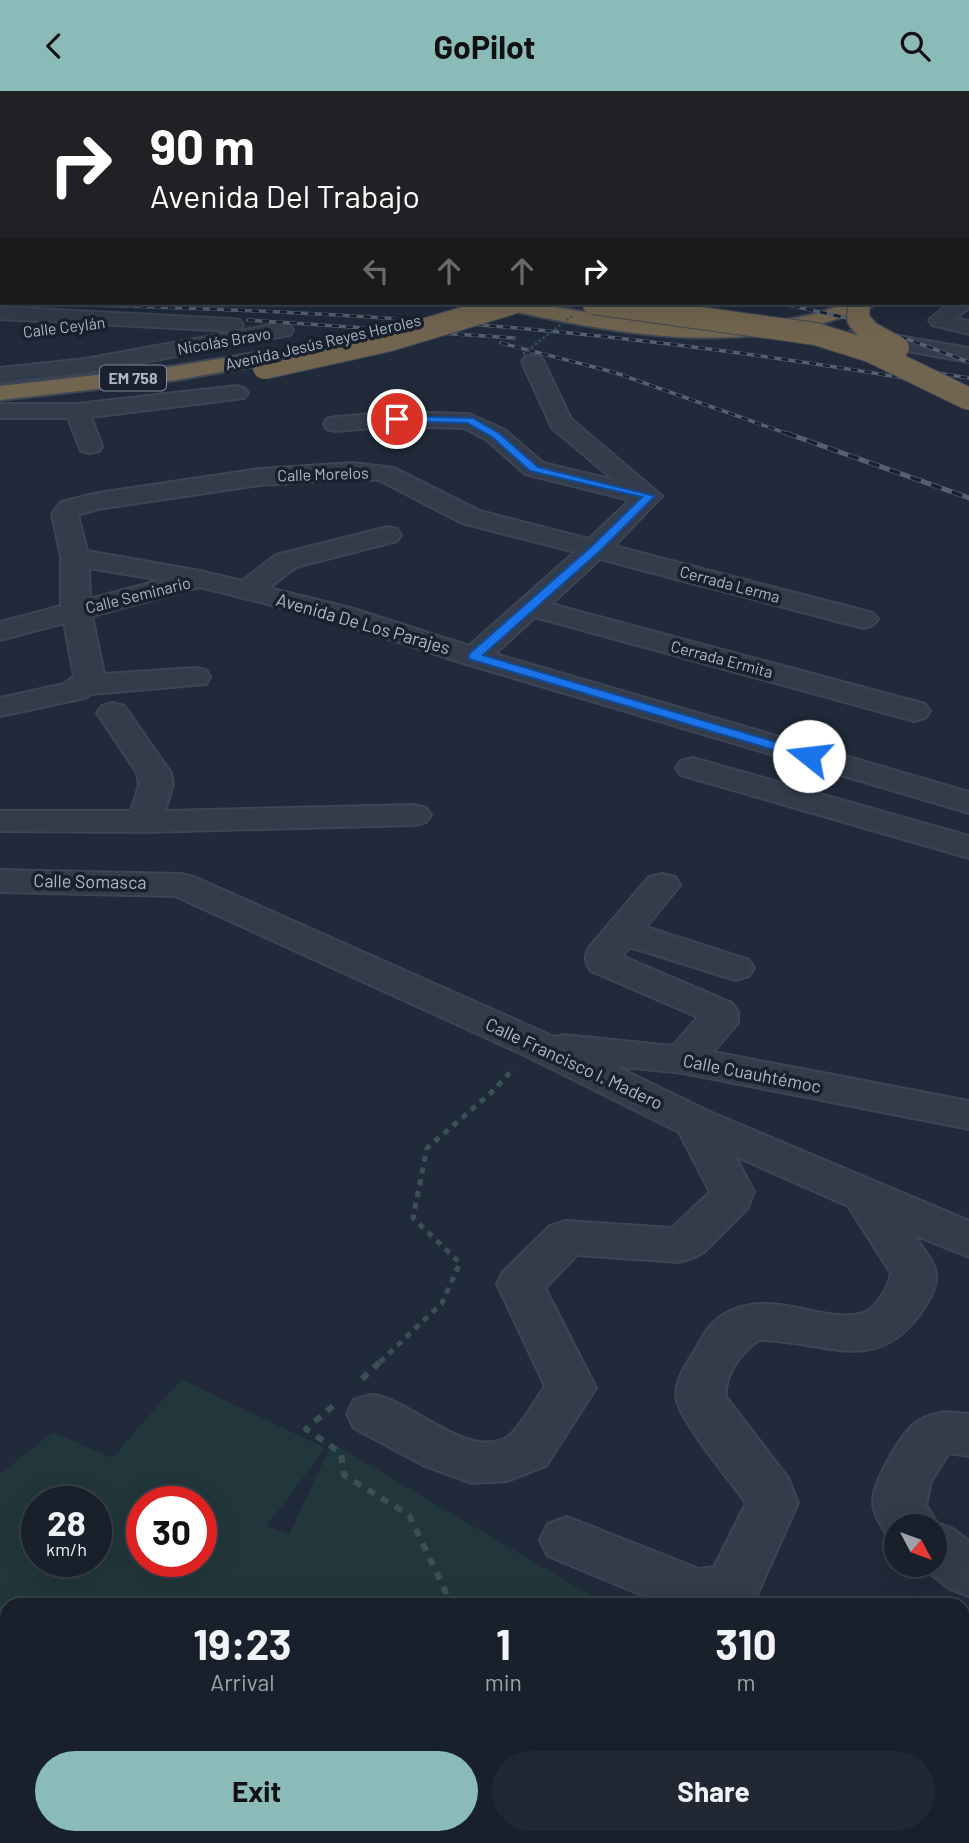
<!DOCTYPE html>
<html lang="en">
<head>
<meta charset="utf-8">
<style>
  :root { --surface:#18202c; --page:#212834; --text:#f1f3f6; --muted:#9fa3a9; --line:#363e48; --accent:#8bbbb9 }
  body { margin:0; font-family:Barlow,sans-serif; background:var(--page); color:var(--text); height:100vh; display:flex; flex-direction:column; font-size:26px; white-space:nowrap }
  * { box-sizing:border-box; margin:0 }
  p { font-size:23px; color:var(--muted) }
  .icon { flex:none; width:38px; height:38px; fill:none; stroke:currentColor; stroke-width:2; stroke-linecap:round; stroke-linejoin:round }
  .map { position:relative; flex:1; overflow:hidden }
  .drawer { position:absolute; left:0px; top:1507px; width:970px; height:247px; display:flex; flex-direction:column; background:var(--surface); border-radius:21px 21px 0 0; box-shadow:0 7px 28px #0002,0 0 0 2px var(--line) }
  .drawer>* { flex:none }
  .banner { position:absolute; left:0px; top:0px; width:970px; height:214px; box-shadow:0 7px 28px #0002,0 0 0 2px var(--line); background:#202124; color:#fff; overflow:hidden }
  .needle { width:46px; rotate:131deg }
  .fabs { position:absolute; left:884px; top:1423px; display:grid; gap:14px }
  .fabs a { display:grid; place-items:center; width:63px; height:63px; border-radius:50%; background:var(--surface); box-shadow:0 7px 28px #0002,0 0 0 2px var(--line); font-size:35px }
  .speed { position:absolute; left:21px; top:1395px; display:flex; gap:14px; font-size:35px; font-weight:700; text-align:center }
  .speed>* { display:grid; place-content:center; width:91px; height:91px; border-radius:50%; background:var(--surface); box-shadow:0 7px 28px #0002,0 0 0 2px var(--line); line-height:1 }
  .speed small { font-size:18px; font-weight:400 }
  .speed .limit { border:10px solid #d22; background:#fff; color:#111 }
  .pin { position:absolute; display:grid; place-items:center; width:60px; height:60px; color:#fff; margin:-30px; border:4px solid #fff; border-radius:50%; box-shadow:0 2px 7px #0007 }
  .me { position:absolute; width:77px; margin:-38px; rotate:286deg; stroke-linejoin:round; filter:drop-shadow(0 0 5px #0008) }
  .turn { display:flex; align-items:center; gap:24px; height:147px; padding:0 35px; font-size:32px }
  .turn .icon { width:91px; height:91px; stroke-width:2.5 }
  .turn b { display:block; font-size:49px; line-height:60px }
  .lanes { display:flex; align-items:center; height:66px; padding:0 35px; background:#0003; justify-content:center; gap:35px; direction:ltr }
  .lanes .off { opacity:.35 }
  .eta { display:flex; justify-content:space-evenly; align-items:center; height:119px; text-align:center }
  .eta b { font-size:42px; font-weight:700; line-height:49px }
  .primary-button { display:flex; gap:14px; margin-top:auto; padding:14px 35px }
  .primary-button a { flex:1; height:80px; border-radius:42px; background:var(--accent); color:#111; font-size:28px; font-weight:700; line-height:80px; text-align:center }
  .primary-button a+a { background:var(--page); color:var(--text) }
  header { display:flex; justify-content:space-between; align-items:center; height:91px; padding:0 35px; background:var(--accent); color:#111; font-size:32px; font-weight:700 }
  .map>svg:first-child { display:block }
  .green { fill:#22373b; fill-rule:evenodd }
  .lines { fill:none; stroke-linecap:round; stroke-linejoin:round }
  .minor-casing { stroke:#3d4554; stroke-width:4 }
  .highway-casing { stroke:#3e4755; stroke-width:4 }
  .path-far1 { stroke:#3a5154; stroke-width:5; stroke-dasharray:6 6; stroke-linecap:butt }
  .path { stroke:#3a5154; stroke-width:6; stroke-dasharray:8 8; stroke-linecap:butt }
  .minor { fill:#333c4a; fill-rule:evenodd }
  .highway { fill:#716550; fill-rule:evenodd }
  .rail-far1-casing { stroke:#556072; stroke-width:3.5 }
  .rail-casing { stroke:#556072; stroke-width:5 }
  .rail-far1 { stroke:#19212f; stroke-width:2.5; stroke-dasharray:7; stroke-linecap:butt }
  .rail { stroke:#19212f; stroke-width:3.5; stroke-dasharray:11; stroke-linecap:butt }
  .highway-bridge-casing { stroke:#3e4755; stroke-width:24; stroke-linecap:butt }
  .path-bridge { stroke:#3a5154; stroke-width:2.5; stroke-dasharray:2.5 2.5; stroke-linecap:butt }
  .highway-bridge { stroke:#716550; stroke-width:22 }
  .route { fill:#1a73e8; stroke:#114b97; stroke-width:2 }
  .labels { text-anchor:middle; stroke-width:7; stroke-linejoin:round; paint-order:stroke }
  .far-street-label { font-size:16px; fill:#aeb7c7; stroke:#19212f }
  .shield { fill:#19212f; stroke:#818a99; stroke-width:2 }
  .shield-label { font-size:16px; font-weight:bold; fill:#aeb7c7 }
  .street-label { font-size:18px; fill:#aeb7c7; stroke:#19212f }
</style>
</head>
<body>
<header><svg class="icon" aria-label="back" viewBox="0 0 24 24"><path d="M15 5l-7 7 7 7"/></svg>GoPilot<svg class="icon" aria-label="search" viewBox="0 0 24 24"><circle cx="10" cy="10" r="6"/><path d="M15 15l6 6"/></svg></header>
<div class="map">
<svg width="969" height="1752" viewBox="0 0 969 1752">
  <rect width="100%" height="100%" fill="#202a3a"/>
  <path class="green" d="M181,1288L325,1357L267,1435L289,1444L332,1352L607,1514H7V1746H962L963,1712L969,1715V1752H0V1383L53,1341L112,1367ZM37,1410H96V1470H37ZM142,1410H201V1470H142Z"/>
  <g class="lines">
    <defs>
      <g id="minor">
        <path d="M62,0H81L83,2H63Z"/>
        <path d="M189,0H209L211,2H190Z"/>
        <path d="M433,0H453L455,2H434Z"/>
        <path d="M614,0H635L612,2Z"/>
        <path d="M862,0H883L885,2H863Z"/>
        <path d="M907,0H928L930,2H908Z"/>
        <rect x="0" y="14" width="2" height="10"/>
        <rect x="968" y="33" width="1" height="10"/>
        <path d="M0,106H2L0,118Z"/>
        <rect x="0" y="184" width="2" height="12"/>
        <path d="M968,207L969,217L956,227L969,230V243L932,234L929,229L949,212H968Z"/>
        <path d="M0,216L232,228L240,229L243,234L240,239L232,240L0,228Z"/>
        <path d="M282,232L290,234L293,239L290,244L85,282L0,291V277L85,268Z"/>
        <path d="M858,238L969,257V271L850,250L847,245L850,240Z"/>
        <path d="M533,264L541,266L544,271L571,328L662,405L614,455L873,522L878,528L873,534L863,537L600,468L551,513L925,613L930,620L925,627L914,630L535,526L495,563L969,701V722L463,572L334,530L200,496L92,525L104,583L195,577L206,579L210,586L206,593L91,603L85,607L0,625V607L64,593L74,585L64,532L0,549V531L61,515V466L52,423L61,411L98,402L260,378L353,372L394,377L480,420L589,448L630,409L525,383L487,349L464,337L397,335L336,340L327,338L324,333L327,328L336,326L397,321L469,323L505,339L543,372L614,389L552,337L522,271L525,266ZM353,388L379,389L462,432L575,461L469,555L354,518L269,497L296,476L397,450L401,444L397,438L387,436L276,464L242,490L200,480L87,460L78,424L98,418L260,394ZM89,477L161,489L90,508Z"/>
        <path d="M236,295L244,297L248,302L244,307L91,326L102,355L99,360L90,362L81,360L68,327H0V313H77Z"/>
        <path d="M113,612L124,615L171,682L173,694L165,720L414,714L426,717L431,724L426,731L414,734L145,741L0,740V720H131L139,694L137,682L97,622L102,615Z"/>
        <path d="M693,667L969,745V767L681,684L676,677L681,670Z"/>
        <path d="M0,779L181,783L194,786L554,946L564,944L673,955L698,926L591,880C584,870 584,863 592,853L649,786L662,783L675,786L680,794L646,836L749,869L754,877L749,885L735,889L630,856L624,863V866L732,912L738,921V932L713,961L969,1010V1038L683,982L615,975L710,1021L969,1130V1166L914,1144C936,1177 947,1183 922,1220C876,1287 824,1249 759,1249C741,1261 724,1284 726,1306L788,1387L798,1412L756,1506L750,1514H666L548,1465L540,1449L548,1433L567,1426L699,1478L714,1476L746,1412C729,1388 684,1335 677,1310C673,1292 685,1275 694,1261C702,1247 709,1232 723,1224C771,1195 817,1232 860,1223C875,1220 889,1196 891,1182L848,1115L735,1065L754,1101L747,1118L704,1161L695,1166L679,1171L577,1164L545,1197L596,1297L546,1375L507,1390L472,1392L423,1374L354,1337L347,1323L354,1309C361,1307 368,1303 375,1304C413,1311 467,1368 506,1347C518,1341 537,1307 545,1295L497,1193L503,1181L550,1135L566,1130L672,1137L710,1101L679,1041L520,962L175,805L0,801Z"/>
        <path d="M944,1321L969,1323V1365L949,1362L931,1390L926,1414L937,1432L953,1438L969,1450V1505L950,1498L919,1474H934V1435H896V1452C885,1445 873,1423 873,1410C873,1391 900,1345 914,1333C921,1326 935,1323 944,1321Z"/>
        <path d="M969,1594V1651L962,1654V1596Z"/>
      </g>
      <g id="highway">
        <rect x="968" y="51" width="1" height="10"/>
        <path d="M969,142V155H968V143Z"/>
        <rect x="0" y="160" width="2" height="12"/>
        <path d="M493,212H532L638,230L735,234L781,230L819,222L846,212H875L871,216C747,266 631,246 504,218L497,216Z"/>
        <path d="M266,260L274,262L277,267L274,272L176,289L0,309V295L176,275Z"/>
      </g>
    </defs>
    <use href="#minor" class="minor-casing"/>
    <use href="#highway" class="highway-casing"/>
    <path class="path-far1" d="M380,1271L442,1212L460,1172L413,1127L427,1057L492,1001L514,977"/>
    <g class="path">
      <path d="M362,1288L382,1269"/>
      <path d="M333,1315L306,1338L341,1362L344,1384L409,1424L452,1514"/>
      <path d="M800,1746L807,1752"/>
    </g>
    <use href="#minor" class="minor"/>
    <use href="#highway" class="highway"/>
    <defs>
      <g id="rail-far1">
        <path d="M0,212C203,216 406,224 608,246C729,259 849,277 969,298"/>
        <path d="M779,212L856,229L969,271"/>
        <path d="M248,229L514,247"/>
        <path d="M501,252L613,281L791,344"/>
        <path d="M919,279L969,287"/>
      </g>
      <path id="rail" d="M786,342L969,407"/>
    </defs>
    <use href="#rail-far1" class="rail-far1-casing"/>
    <use href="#rail" class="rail-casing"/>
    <use href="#rail-far1" class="rail-far1"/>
    <use href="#rail" class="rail"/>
    <defs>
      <g id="highway-bridge">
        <path d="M593,212L816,243L870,260L969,308"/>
        <path d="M859,212L858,228L869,241L898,257"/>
        <path d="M264,277L390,249L513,212"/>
      </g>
    </defs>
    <use href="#highway-bridge" class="highway-bridge-casing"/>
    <path class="path-bridge" d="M523,263L572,225"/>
    <use href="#highway-bridge" class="highway-bridge"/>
  </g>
  <path class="route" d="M397,325L473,327L499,342L538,376L655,405L600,460L483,564L813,662V668H804L469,568V563L592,455L642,406L530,380L492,346L467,332L394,330L392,328Z"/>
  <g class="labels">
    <g class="far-street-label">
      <text transform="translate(64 236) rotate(-7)" y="6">Calle Ceylán</text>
      <text transform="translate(224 250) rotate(-10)" y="6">Nicolás Bravo</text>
      <text transform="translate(323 251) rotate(-13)" y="6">Avenida Jesús Reyes Heroles</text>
      <text transform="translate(323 383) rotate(-2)" y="6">Calle Morelos</text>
      <text transform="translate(730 493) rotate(15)" y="6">Cerrada Lerma</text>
      <text transform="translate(138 504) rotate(-14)" y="6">Calle Seminario</text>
      <text transform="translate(722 568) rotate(15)" y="6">Cerrada Ermita</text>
    </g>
    <rect class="shield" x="100" y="274.5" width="66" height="25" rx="5"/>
    <g class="shield-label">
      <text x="133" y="293">EM 758</text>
    </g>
    <g class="street-label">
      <text transform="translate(363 533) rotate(16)" y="6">Avenida De Los Parajes</text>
      <text transform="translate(90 791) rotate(1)" y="6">Calle Somasca</text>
      <text transform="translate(574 973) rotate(25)" y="6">Calle Francisco I. Madero</text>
      <text transform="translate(752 983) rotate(11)" y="6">Calle Cuauhtémoc</text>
    </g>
  </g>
</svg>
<div class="fabs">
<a><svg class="needle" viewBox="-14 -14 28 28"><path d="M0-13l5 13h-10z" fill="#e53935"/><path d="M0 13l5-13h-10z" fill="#9fa3a9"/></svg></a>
</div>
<div class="speed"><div>28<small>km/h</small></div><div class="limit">30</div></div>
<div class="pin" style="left:397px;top:328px;background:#d93025"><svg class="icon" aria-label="arrive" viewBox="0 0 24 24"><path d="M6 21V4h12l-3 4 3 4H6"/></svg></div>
<svg class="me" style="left:809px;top:665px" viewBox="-20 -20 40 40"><circle r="19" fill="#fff"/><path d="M0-13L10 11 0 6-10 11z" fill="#1a73e8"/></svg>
<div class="banner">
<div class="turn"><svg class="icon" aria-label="right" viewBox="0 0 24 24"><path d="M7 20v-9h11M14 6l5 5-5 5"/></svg><div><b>90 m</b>Avenida Del Trabajo</div></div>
<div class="lanes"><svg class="icon off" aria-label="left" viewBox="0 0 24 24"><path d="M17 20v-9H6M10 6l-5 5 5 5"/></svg><svg class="icon off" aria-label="ahead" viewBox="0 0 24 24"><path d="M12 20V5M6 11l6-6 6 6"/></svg><svg class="icon off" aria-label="ahead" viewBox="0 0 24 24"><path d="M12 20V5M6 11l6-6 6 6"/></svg><svg class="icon" aria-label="right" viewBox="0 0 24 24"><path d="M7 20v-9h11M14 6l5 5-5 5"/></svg></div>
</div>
<section class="drawer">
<div class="eta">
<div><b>19:23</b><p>Arrival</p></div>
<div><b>1</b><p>min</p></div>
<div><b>310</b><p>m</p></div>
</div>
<div class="primary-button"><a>Exit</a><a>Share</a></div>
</section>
</div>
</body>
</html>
